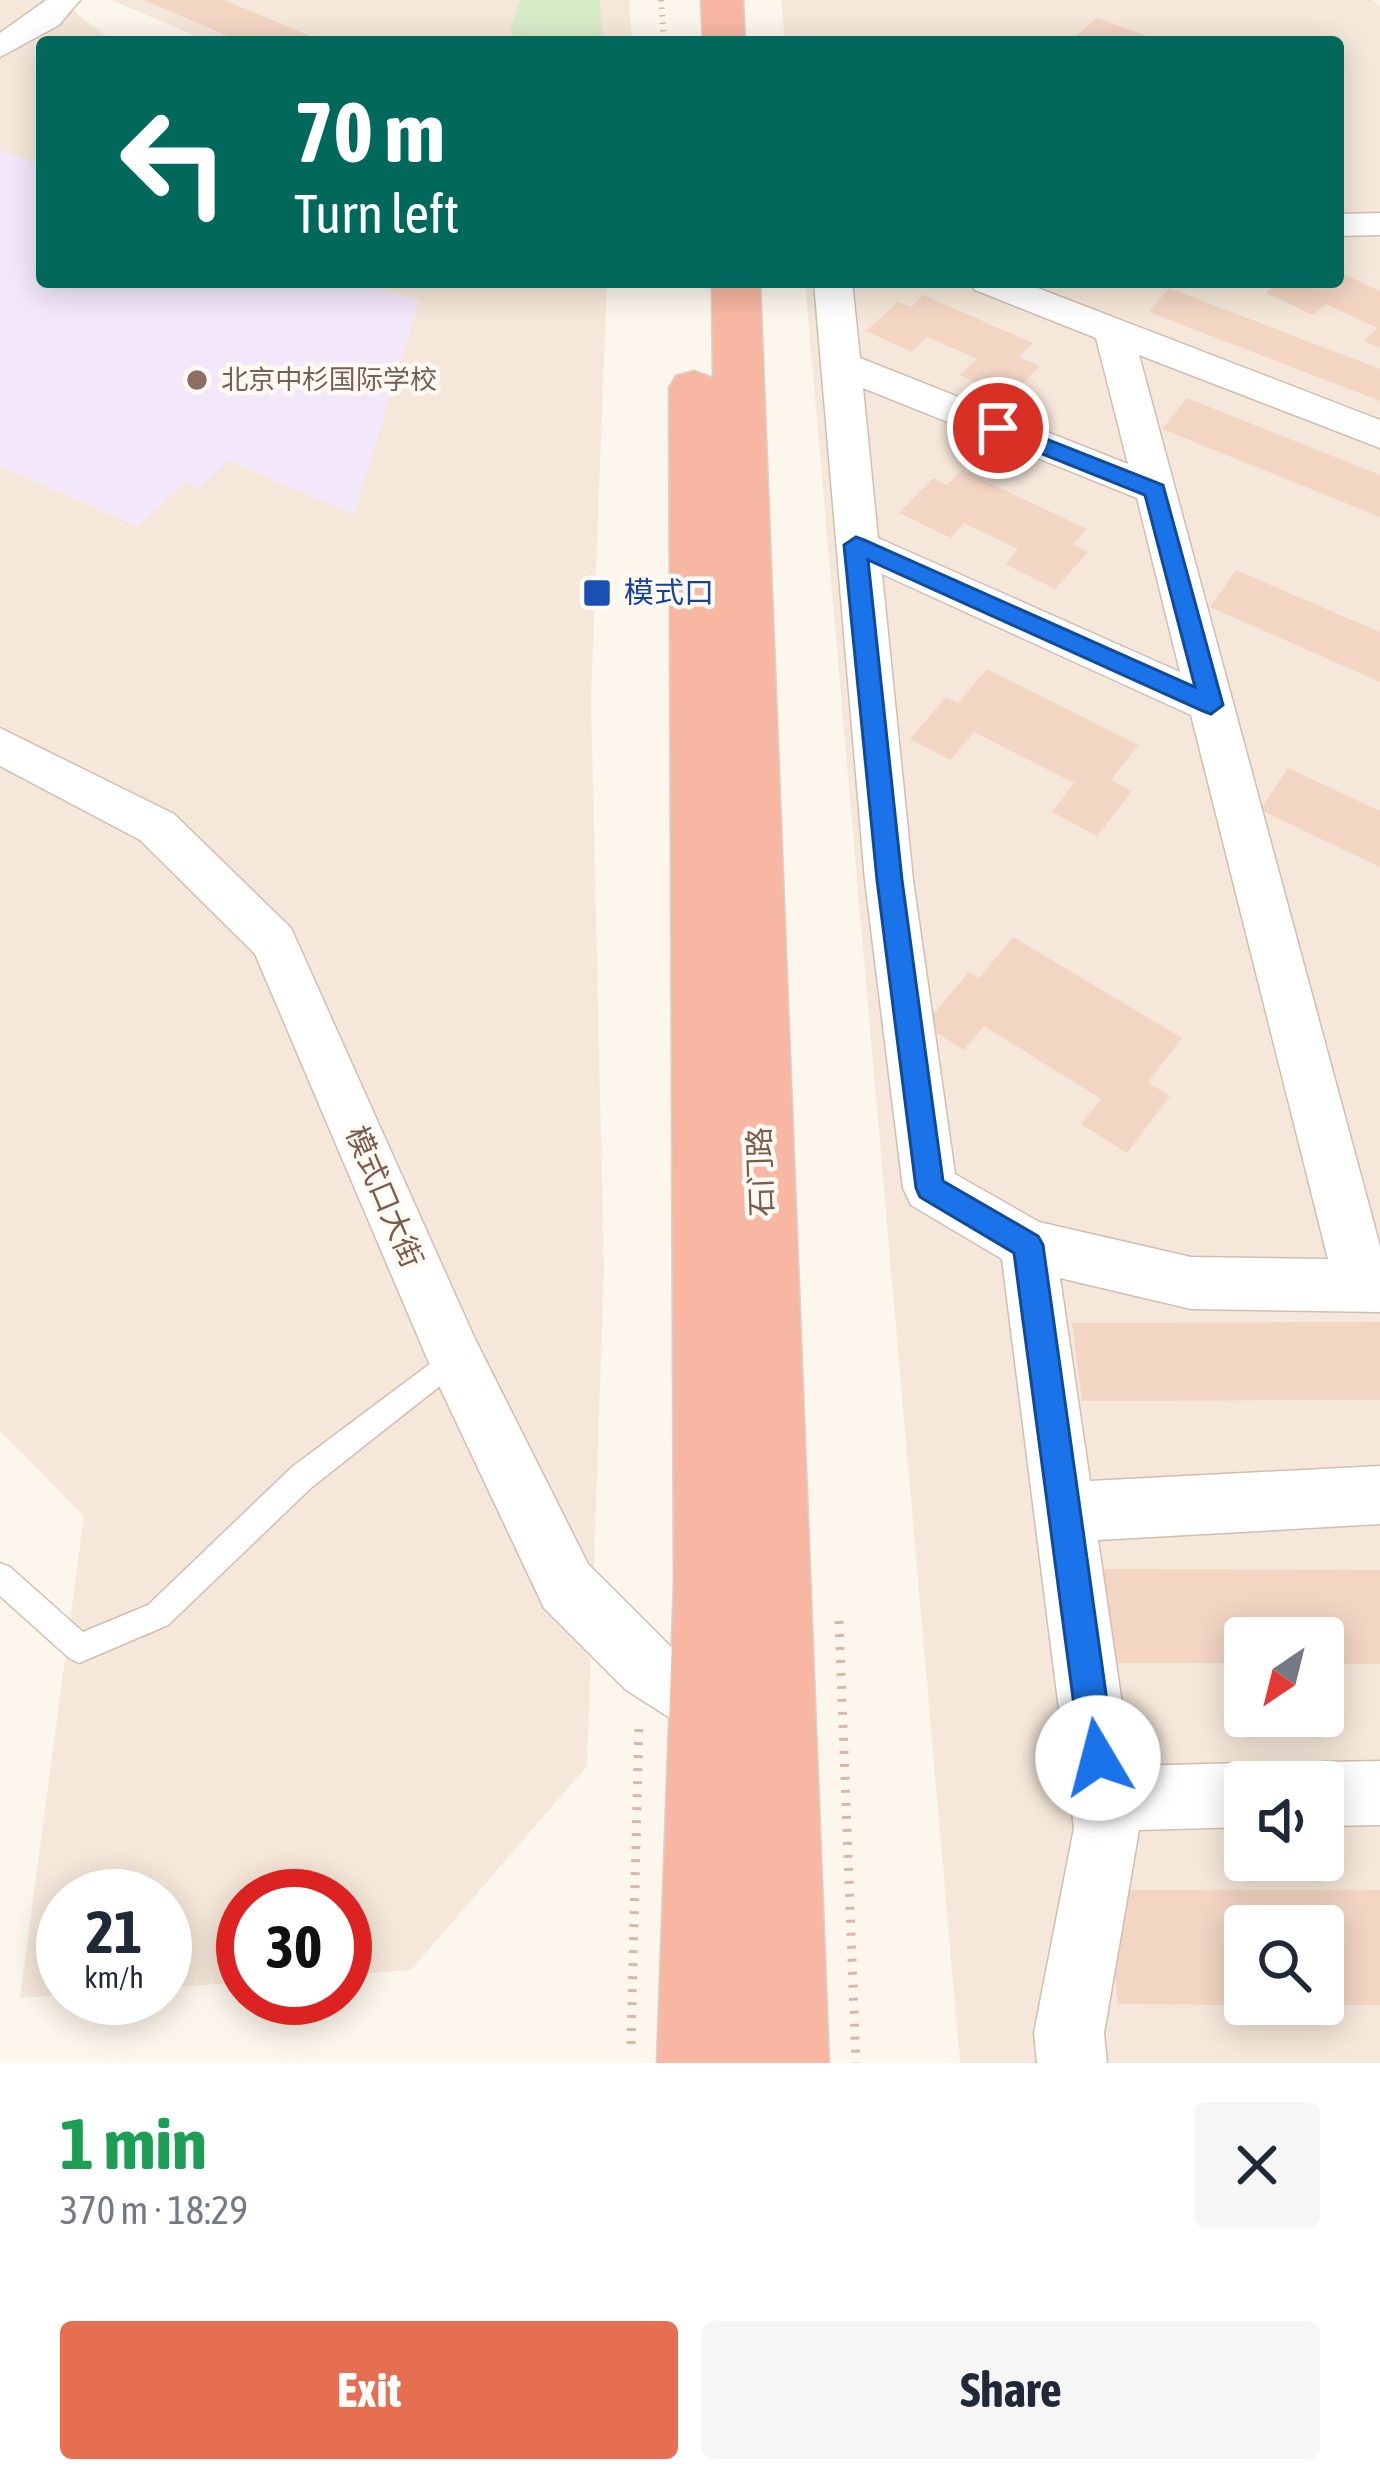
<!DOCTYPE html>
<html lang="en">
<head>
<meta charset="utf-8">
<style>
  :root { --surface:#fff; --page:#f6f6f7; --text:#1f2937; --muted:#747a83; --accent:#e76f51 }
  body { margin:0; font-family:"Asap Condensed","Noto Sans SC",sans-serif; background:var(--page); color:var(--text); height:100vh; display:flex; flex-direction:column; font-size:45px; white-space:nowrap }
  * { box-sizing:border-box; margin:0 }
  p { font-size:39px; color:var(--muted) }
  .icon { flex:none; width:66px; height:66px; fill:none; stroke:currentColor; stroke-width:2; stroke-linecap:round; stroke-linejoin:round }
  .map { position:relative; height:2063px; overflow:hidden }
  .side { display:flex; flex-direction:column; background:var(--surface); flex:1 }
  .side>* { flex:none }
  .hud { position:absolute; left:36px; top:36px; width:1308px; height:252px; border-radius:12px; box-shadow:0 6px 30px #0003; background:#00695c; color:#fff; overflow:hidden }
  .needle { width:78px; rotate:215deg }
  .tools { position:absolute; left:1224px; top:1617px; display:grid; gap:24px }
  .tools a { display:grid; place-items:center; width:120px; height:120px; border-radius:12px; background:var(--surface); box-shadow:0 6px 30px #0003; font-size:60px }
  .speed { position:absolute; left:36px; top:1869px; display:flex; gap:24px; font-size:60px; font-weight:700; text-align:center }
  .speed>* { display:grid; place-content:center; width:156px; height:156px; border-radius:50%; background:var(--surface); box-shadow:0 6px 30px #0003; line-height:1 }
  .speed small { font-size:30px; font-weight:400 }
  .speed .limit { border:18px solid #d22; background:#fff; color:#111 }
  .pin { position:absolute; display:grid; place-items:center; width:102px; height:102px; color:#fff; margin:-51px; border:6px solid #fff; border-radius:50%; box-shadow:0 3px 12px #0007 }
  .me { position:absolute; width:132px; margin:-66px; rotate:352deg; stroke-linejoin:round; filter:drop-shadow(0 0 9px #0008) }
  .turn { display:flex; align-items:center; gap:42px; height:252px; padding:0 60px; font-size:54px }
  .turn .icon { width:156px; height:156px; stroke-width:2.5 }
  .turn b { display:block; font-size:84px; line-height:102px }
  .round { display:grid; place-items:center; flex:none; width:126px; height:126px; border-radius:12px; background:var(--page) }
  .head { display:flex; align-items:center; justify-content:space-between; height:204px; padding:0 60px }
  h1 { font-size:72px; font-weight:700; line-height:90px; color:#1e9e55 }
  .action { display:flex; gap:24px; margin-top:auto; padding:24px 60px }
  .action a { flex:1; height:138px; border-radius:12px; background:var(--accent); color:#fff; font-size:48px; font-weight:700; line-height:138px; text-align:center }
  .action a+a { background:var(--page); color:var(--text) }
  .map>svg:first-child { display:block }
  .residential { fill:#f5e8da; fill-rule:evenodd }
  .education { fill:#f3e8fa }
  .green { fill:#d8ecc9 }
  .building { fill:#f3d5c3 }
  .lines { fill:none; stroke-linecap:round; stroke-linejoin:round }
  .lane-casing { stroke:#d1beb0; stroke-width:3 }
  .street-casing { stroke:#d1beb0; stroke-width:3 }
  .highway-casing { stroke:#dad1cd; stroke-width:3 }
  .path-far1 { stroke:#d9b8a5; stroke-width:6; stroke-dasharray:1.5 6; stroke-linecap:butt }
  .path { stroke:#d9b8a5; stroke-width:9; stroke-dasharray:3 10; stroke-linecap:butt }
  .lane { fill:#fff; fill-rule:evenodd }
  .street { fill:#fff; fill-rule:evenodd }
  .highway { fill:#f7b7a3; fill-rule:evenodd }
  .route { fill:#1a73e8; stroke:#114b97; stroke-width:3 }
  .education-dot { fill:#8d6e63; stroke:#fffaf3; stroke-width:4.5 }
  .transit-dot { fill:#1a4fb4; stroke:#fffaf3; stroke-width:4.5 }
  .labels { text-anchor:middle; stroke-width:9; stroke-linejoin:round; paint-order:stroke }
  .far-education-label { font-size:27px; fill:#785e54; stroke:#fffaf3; text-anchor:start }
  .transit-label { font-size:30px; fill:#164399; stroke:#fffaf3; text-anchor:start }
  .street-label { font-size:30px; fill:#7a5c4d; stroke:#fffaf3 }
</style>
</head>
<body>
<div class="map">
<svg width="1380" height="2063" viewBox="0 0 1380 2063">
  <rect width="100%" height="100%" fill="#fdf6ec"/>
  <g class="residential">
    <path d="M0,0H59L114,42H42V166L0,150Z"/>
    <path d="M111,0H629L632,42H210Z"/>
    <path d="M781,0H1373L1380,7V2063H960L805,282H1338V42H785ZM1245,1638H1323V1716H1245ZM1245,1782H1323V1860H1245ZM1245,1926H1323V2004H1245Z"/>
    <path d="M352,282H607L591,698L604,1269L587,1766L411,1970L345,1975V1896H243V1982L165,1988V1896H63V1995L20,1998L84,1516L0,1431V466L137,526L185,482L199,488L227,460L353,514L418,300Z"/>
  </g>
  <path class="education" d="M0,150L42,166V282H352L419,301L354,515L228,460L199,489L185,482L138,526L0,466Z"/>
  <path class="green" d="M520,0H600L603,42H518L510,30Z"/>
  <g class="building">
    <path d="M144,0H224L324,42H242Z"/>
    <path d="M1096,18L1145,35L1138,42H1070Z"/>
    <path d="M1338,271L1380,291V348L1364,341L1377,328L1326,304L1313,315L1266,293L1278,282H1338Z"/>
    <path d="M1169,288L1380,369V401L1149,312Z"/>
    <path d="M923,295L1033,343L1019,357L1040,366L1009,398L960,375L977,359L927,337L912,352L866,331L898,302L911,307Z"/>
    <path d="M1187,398L1380,475V517L1162,429Z"/>
    <path d="M962,470L1087,529L1073,544L1088,552L1055,589L1005,564L1018,549L964,523L951,538L899,513L933,478L947,485Z"/>
    <path d="M1236,570L1380,632V682L1210,607Z"/>
    <path d="M987,669L1138,745L1111,780L1132,791L1097,836L1052,812L1074,783L974,732L950,760L910,739L946,697L958,703Z"/>
    <path d="M1288,768L1380,811V867L1260,810Z"/>
    <path d="M1013,937L1182,1038L1148,1082L1170,1096L1127,1153L1081,1124L1101,1099L984,1026L964,1050L924,1025L969,972L979,978Z"/>
    <path d="M1380,1322V1400L1082,1401L1072,1323Z"/>
    <path d="M1094,1569L1380,1570V1664H1323V1638H1245V1663H1106Z"/>
    <path d="M1105,1890H1380V2005H1323V1926H1245V2005L1118,2004Z"/>
  </g>
  <g class="lines">
    <defs>
      <path id="lane" d="M455,1345L464,1349L468,1358L464,1367L312,1487L168,1625L79,1663L69,1658L0,1596V1563L10,1567L83,1632L148,1605L292,1467Z"/>
      <g id="street">
        <path d="M46,0H80L59,25L0,57V33Z"/>
        <path d="M1380,213V235L1338,236V214Z"/>
        <path d="M814,282H852L860,358L1128,464L1096,338L975,290L969,282H1022L1380,420V448L1139,355L1380,1246V1312L1191,1309L1060,1278L1090,1481L1380,1466V1524L1098,1540L1131,1766L1245,1763L1268,1772L1272,1782H1245V1827L1139,1830L1104,2033L1107,2063H1037L1034,2033L1074,1828L1002,1259L911,1205L903,1188L865,880ZM863,388L1137,498L1180,672L878,538ZM882,574L1191,715L1328,1259L1191,1257L1039,1222L955,1174L913,880Z"/>
        <path d="M0,728L174,814L291,928L475,1339L588,1564L670,1646L730,1688L740,1710L730,1732L708,1742L626,1690L544,1608L435,1377L255,954L140,840L0,766Z"/>
        <path d="M1380,1761V1825L1323,1826V1782H1296L1300,1771L1323,1762Z"/>
      </g>
      <g id="highway">
        <path d="M701,0H743L745,42H703Z"/>
        <path d="M712,282H760L829,2063H657L674,1583L669,388L676,376L694,371L713,378Z"/>
      </g>
    </defs>
    <use href="#lane" class="lane-casing"/>
    <use href="#street" class="street-casing"/>
    <use href="#highway" class="highway-casing"/>
    <path class="path-far1" d="M661,0L664,42"/>
    <g class="path">
      <path d="M839,1621L856,2063"/>
      <path d="M631,2044L639,1723"/>
    </g>
    <use href="#lane" class="lane"/>
    <use href="#street" class="street"/>
    <use href="#highway" class="highway"/>
  </g>
  <path class="route" d="M998,420L1163,485L1223,705L1211,714L1203,711L868,560L902,880L943,1181L1038,1236L1043,1245L1115,1758L1110,1770L1098,1775L1086,1770L1081,1758L1014,1253L920,1197L916,1188L877,880L844,545L856,537L864,540L1195,687L1145,495L990,433L987,428Z"/>
  <circle class="education-dot" cx="197" cy="380" r="12"/>
  <rect class="transit-dot" x="582" y="578" width="30" height="30" rx="6"/>
  <g class="labels">
    <g class="far-education-label">
      <text x="221" y="389">北京中杉国际学校</text>
    </g>
    <g class="transit-label">
      <text x="624" y="603">模式口</text>
    </g>
    <g class="street-label">
      <text transform="translate(761 1172) rotate(-92)" y="10">石门路</text>
      <text transform="translate(384 1197) rotate(67)" y="10">模式口大街</text>
    </g>
  </g>
</svg>
<div class="tools">
<a><svg class="needle" viewBox="-14 -14 28 28"><path d="M0-13l5 13h-10z" fill="#e53935"/><path d="M0 13l5-13h-10z" fill="#747a83"/></svg></a>
<a><svg class="icon" aria-label="sound" viewBox="0 0 24 24"><path d="M4 9h4l5-4v14l-5-4H4zM17 9q2 3 0 6"/></svg></a>
<a><svg class="icon" aria-label="search" viewBox="0 0 24 24"><circle cx="10" cy="10" r="6"/><path d="M15 15l6 6"/></svg></a>
</div>
<div class="speed"><div>21<small>km/h</small></div><div class="limit">30</div></div>
<div class="pin" style="left:998px;top:428px;background:#d93025"><svg class="icon" aria-label="arrive" viewBox="0 0 24 24"><path d="M6 21V4h12l-3 4 3 4H6"/></svg></div>
<svg class="me" style="left:1098px;top:1758px" viewBox="-20 -20 40 40"><circle r="19" fill="#fff"/><path d="M0-13L10 11 0 6-10 11z" fill="#1a73e8"/></svg>
<div class="hud">
<div class="turn"><svg class="icon" aria-label="left" viewBox="0 0 24 24"><path d="M17 20v-9H6M10 6l-5 5 5 5"/></svg><div><b>70 m</b>Turn left</div></div>
</div>
</div>
<section class="side">
<div class="head"><div><h1>1 min</h1><p>370 m · 18:29</p></div><a class="round"><svg class="icon" aria-label="close" viewBox="0 0 24 24"><path d="M6 6l12 12M18 6L6 18"/></svg></a></div>
<div class="action"><a>Exit</a><a>Share</a></div>
</section>
</body>
</html>
